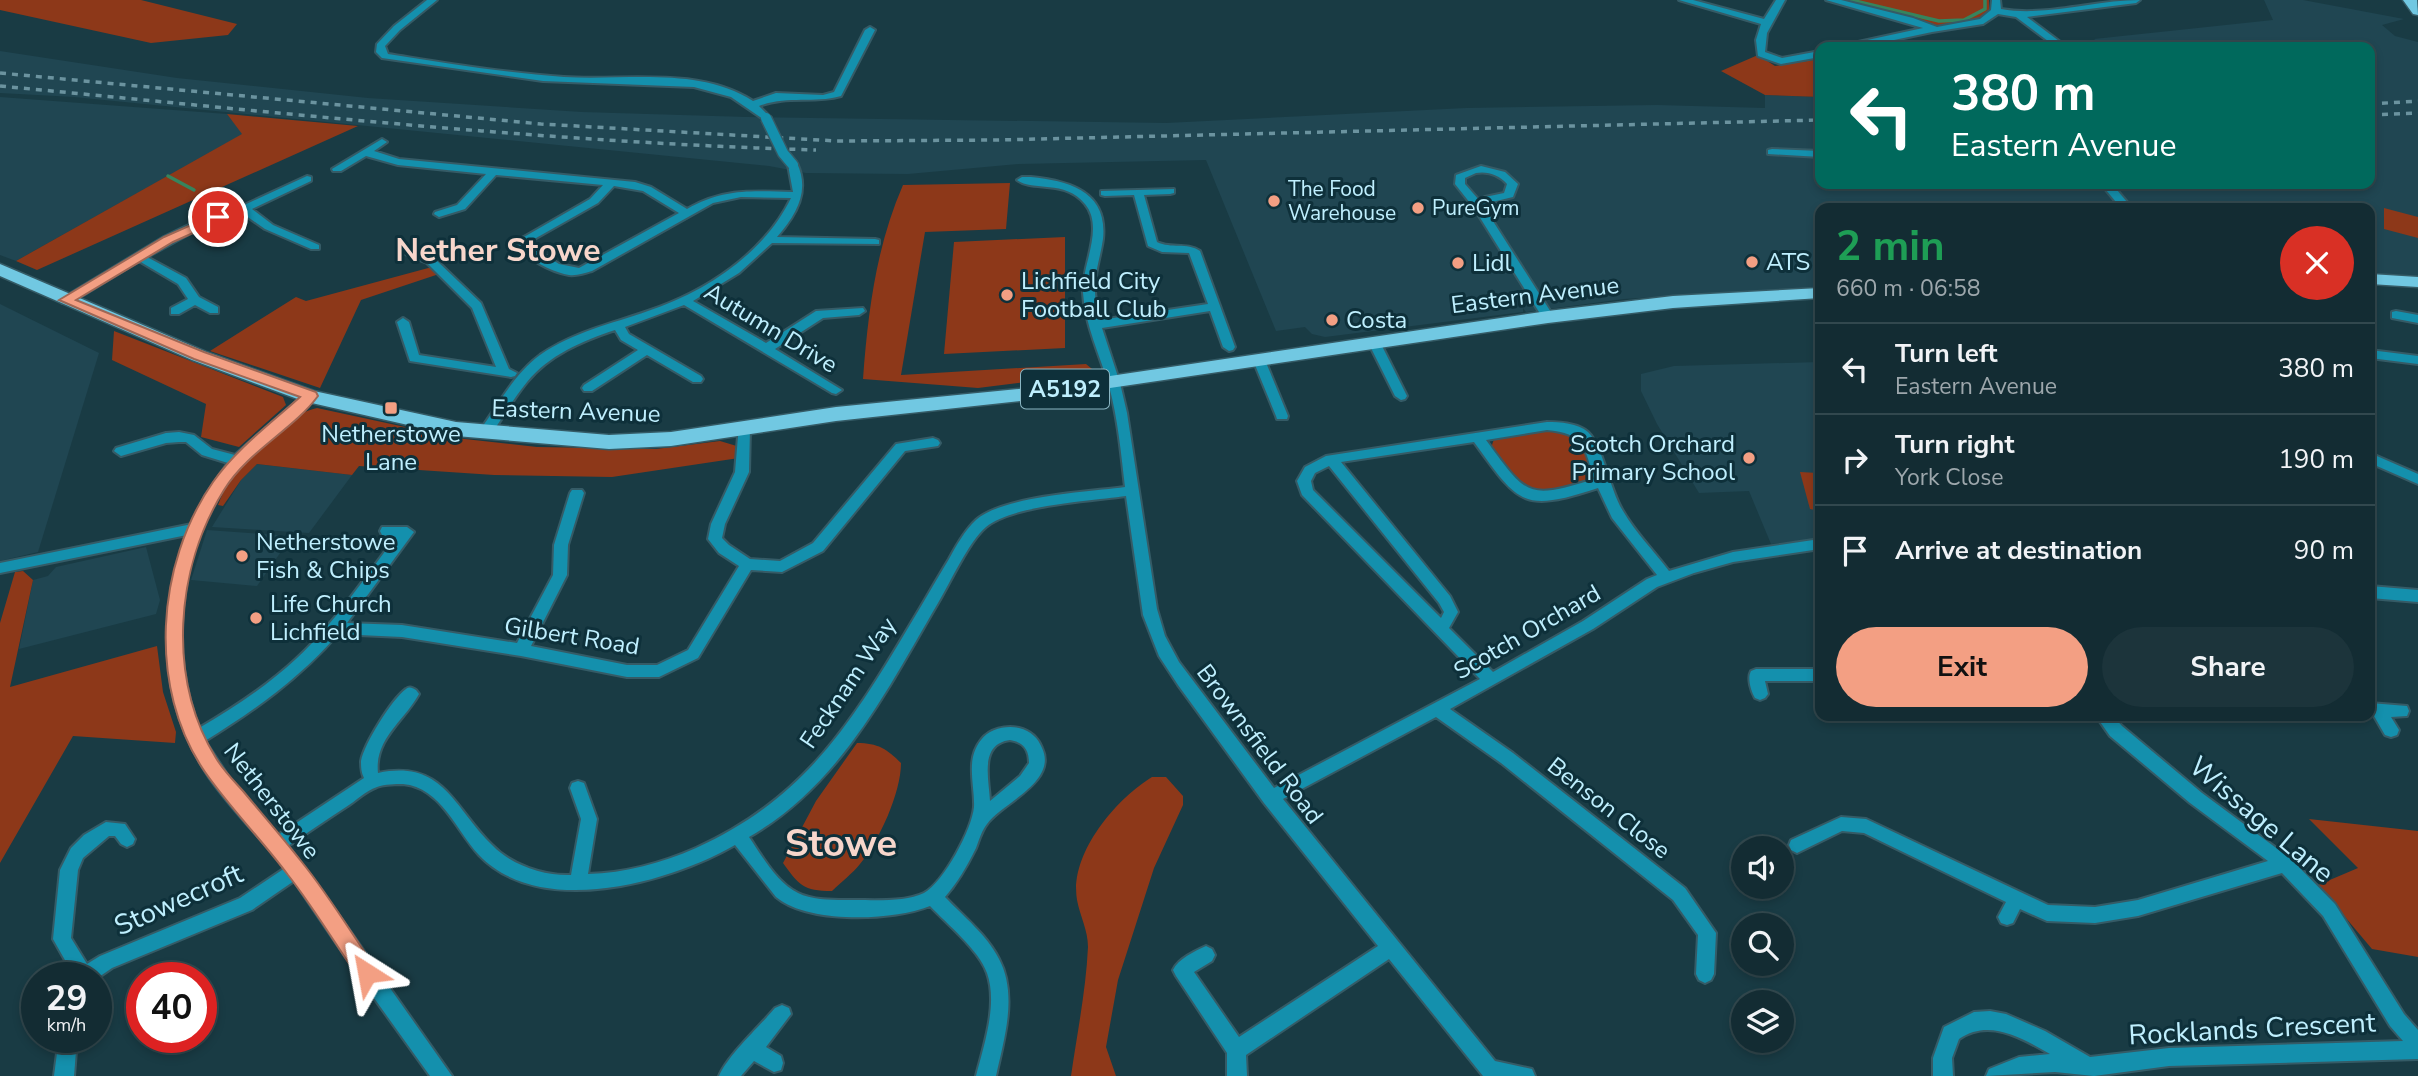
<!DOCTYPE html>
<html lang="en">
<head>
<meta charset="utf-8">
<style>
  :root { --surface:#132c33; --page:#1c343b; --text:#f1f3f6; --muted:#9da7ac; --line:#32484e; --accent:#f39f83 }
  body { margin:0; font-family:"Nunito Sans",sans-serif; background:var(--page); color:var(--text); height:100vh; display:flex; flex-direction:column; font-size:26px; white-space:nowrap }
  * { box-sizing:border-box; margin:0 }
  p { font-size:23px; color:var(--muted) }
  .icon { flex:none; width:38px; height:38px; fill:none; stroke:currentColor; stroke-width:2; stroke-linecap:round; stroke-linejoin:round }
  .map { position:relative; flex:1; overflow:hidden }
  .sheet { position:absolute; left:1815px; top:203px; width:560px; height:518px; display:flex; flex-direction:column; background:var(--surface); border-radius:14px; box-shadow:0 4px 10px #0003,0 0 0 2px var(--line) }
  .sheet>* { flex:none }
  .guide { position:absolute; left:1815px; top:42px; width:560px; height:147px; border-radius:14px; box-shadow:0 4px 10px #0003,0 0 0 2px var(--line); background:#00695c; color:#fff; overflow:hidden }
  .controls { position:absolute; left:1731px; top:836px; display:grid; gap:14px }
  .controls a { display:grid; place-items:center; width:63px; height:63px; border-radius:50%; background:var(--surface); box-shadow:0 4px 10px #0003,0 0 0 2px var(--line); font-size:35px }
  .speed { position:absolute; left:21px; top:962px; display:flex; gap:14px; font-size:35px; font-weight:700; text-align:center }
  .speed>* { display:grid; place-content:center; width:91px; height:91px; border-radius:50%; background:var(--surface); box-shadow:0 4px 10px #0003,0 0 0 2px var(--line); line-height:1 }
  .speed small { font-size:18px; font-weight:400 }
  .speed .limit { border:10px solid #d22; background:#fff; color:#111 }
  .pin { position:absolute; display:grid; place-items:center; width:60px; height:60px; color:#fff; margin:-30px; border:4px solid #fff; border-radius:50%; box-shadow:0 2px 7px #0007 }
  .me { position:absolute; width:77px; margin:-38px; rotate:326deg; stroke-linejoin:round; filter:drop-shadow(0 0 5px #0008) }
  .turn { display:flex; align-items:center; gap:24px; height:147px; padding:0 21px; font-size:32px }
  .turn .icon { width:91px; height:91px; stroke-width:2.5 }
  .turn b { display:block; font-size:49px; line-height:60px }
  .round { display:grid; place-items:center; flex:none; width:74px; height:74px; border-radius:37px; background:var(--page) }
  .head { display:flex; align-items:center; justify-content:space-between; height:119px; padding:0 21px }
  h1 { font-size:42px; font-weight:700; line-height:52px; color:#1e9e55 }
  .button { display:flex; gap:14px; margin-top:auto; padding:14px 21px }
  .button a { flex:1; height:80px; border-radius:42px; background:var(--accent); color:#111; font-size:28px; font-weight:700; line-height:80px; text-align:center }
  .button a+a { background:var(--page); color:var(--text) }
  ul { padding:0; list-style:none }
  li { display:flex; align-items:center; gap:21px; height:91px; padding:0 21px; border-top:2px solid var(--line) }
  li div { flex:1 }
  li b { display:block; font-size:26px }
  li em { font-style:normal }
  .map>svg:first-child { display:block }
  .built { fill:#204652 }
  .green { fill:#8d3819 }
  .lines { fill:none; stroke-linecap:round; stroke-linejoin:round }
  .stream { stroke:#36845d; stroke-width:3.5 }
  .minor-casing { stroke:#355b66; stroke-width:4 }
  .highway-casing { stroke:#355b66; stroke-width:3 }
  .minor { fill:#1490ad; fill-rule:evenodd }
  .highway { fill:#71c8e2; fill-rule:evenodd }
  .rail { stroke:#6b939f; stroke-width:3.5; stroke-dasharray:6 6; stroke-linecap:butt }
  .minor-bridge-casing { stroke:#355b66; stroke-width:13; stroke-linecap:butt }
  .minor-bridge { stroke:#1490ad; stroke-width:10 }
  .route { fill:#f39f83; stroke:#9e6755; stroke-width:2 }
  .poi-dot { fill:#f39f83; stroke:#0e303a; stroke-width:2.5 }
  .labels { text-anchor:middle; stroke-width:6; stroke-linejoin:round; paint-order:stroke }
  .far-poi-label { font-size:21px; fill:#bfeffe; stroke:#0e303a; text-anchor:start }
  .shield { fill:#0e303a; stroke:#8ab6c3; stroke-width:2 }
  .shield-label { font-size:23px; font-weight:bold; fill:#bfeffe }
  .poi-label { font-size:24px; fill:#bfeffe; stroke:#0e303a; text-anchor:start }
  .street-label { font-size:24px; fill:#bfeffe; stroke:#0e303a }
  .near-street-label { font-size:28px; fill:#bfeffe; stroke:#0e303a }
  .district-label { font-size:32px; font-weight:bold; fill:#f7d6cb; stroke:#0e303a }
  .near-district-label { font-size:38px; font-weight:bold; fill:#f7d6cb; stroke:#0e303a }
</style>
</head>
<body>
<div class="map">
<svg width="2418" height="1076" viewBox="0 0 2418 1076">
  <rect width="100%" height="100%" fill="#193b44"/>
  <g class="built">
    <path d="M2264,0H2303L2404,19L2382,25L2395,36L2418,42V276L2370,273V208H1820V287L1624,299L1526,312L1523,308V312L1325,337L1312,334L1305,327L1276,331L1206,160L1019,164L908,174L806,173L769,166L74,97L0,93V51L177,78L368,98L582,112L747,117L1166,123L1466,108L1657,105L1765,108V95L1820,97V184H2370V47H2105L2094,39L2273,20Z"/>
    <path d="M0,97L227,114L243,134L16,261L0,255Z"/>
    <path d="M0,304L99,353L38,552L0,561Z"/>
    <path d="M1820,362V538L1771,544L1749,491L1699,493L1657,424L1641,391V374L1674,366Z"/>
    <path d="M257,464L352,475L309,533L212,527L241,480Z"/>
    <path d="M207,530L292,536L257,586L191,580Z"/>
    <path d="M146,547L160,600L156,614L19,649L33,580L48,576L56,567Z"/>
  </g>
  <g class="green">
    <path d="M0,0H141L237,24L228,35L151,43L0,10Z"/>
    <path d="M1840,0H1989V11L1978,19L1935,26L1912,17Z"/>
    <path d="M1758,55L1775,66L1820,59V97L1765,95L1721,71Z"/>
    <path d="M227,114L358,126L37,270L16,261L242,134Z"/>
    <path d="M1010,183L1006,229L925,232L901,375L1086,364L1097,373L978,388L863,379C868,312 876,247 903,185Z"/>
    <path d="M2384,208L2418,217V238L2384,229Z"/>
    <path d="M1065,237V348L944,354L954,242Z"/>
    <path d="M432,267L439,274L361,300L320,388L210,351L296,297L306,301Z"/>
    <path d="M114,331L283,397L286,405L239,447L201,437L206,404L112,360Z"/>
    <path d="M317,408L456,438L537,447L656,449L720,441L740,447L739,458L612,477L494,475L359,466L352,475L257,464L241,480L223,506L218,505C230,469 280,416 317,408Z"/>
    <path d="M1548,429C1589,438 1585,441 1596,480C1529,498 1535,502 1491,448L1494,439Z"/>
    <path d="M1800,472L1818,473L1820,511L1810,509Z"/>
    <path d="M23,571L33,580L10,687L157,646L163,692L176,732L175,743L73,736L0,863V623L15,572Z"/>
    <path d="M857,743C878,743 887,749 901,763C901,793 879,841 860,864C852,874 841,882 832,891C803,891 799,885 783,863L816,801Z"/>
    <path d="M1152,777H1166L1183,796V805L1154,868L1118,980L1106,1047L1116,1076H1071C1077,1034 1086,990 1088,947C1088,930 1080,916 1077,900C1069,854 1116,799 1152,777Z"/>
    <path d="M2309,819L2418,831V957L2372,949L2318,885L2358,868Z"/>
  </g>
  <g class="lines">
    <g class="stream">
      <path d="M1851,0L1939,21L1964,20L1985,9V0"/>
      <path d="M168,176L194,190"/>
    </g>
    <defs>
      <g id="minor">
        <path d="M427,0H437L400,30L385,46L388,54C446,63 505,73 564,77C625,81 698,66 753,101L776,93L823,95L834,92L865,30L870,27L875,30L841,96C812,104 788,95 759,106L771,118L766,121L731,97L694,87L543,81L382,58L376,52L377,44L394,26Z"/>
        <path d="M1679,0H1693L1764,19L1776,0H1785L1767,33L1765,52L1782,58L1820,51V57L1781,64L1758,56L1756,40L1761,24Z"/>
        <path d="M1826,0H1841L1913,18L1937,27L1980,19L1991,10L1992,0H2000L2001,9C2045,17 2095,0 2140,0L2136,3L2027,17L2067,47H2056L2016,17L1998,14L1983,24L1932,32L1861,47H1844L1849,44L1923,28Z"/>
        <path d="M382,139L387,142L374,151L399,159L635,182L651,187L687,209C724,188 752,191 793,192L788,165L789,163H797C810,191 797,214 777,237L875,239L879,240V244L772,243L739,273L693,301L766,343L816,311L863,308L865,311L859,315L823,318L775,349L842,390L836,394L832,393L684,305L625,327L629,334L701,376L703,379L701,382H693L647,355L592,391H584L582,388L584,385L638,350L621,340L615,330C582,341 549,355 527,382C513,399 502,419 490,436H480L478,433L480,430C499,404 514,374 540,355C573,332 611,324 648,311C705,292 764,254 791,198L741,197L713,203L592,271C584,273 577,276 569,275C552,272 522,258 517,241L590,199L603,185L496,175L465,209L439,217L434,214L435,212L457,205L486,174L398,165L366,156L341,171H333L332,169ZM614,186L643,191L679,213L579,268L559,264L530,246L529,242L598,203Z"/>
        <path d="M1772,149L1820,151V157L1768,154V150Z"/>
        <path d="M1481,166L1505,172L1518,184L1513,197L1492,202L1484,207L1554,317L1552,320H1544L1474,208L1455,184L1456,175ZM1476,173C1488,171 1499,175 1507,184L1504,193L1485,197L1479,200L1465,184V178Z"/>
        <path d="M307,176L311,177V181L252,209L273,225L319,245V249H311L265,229L242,213L207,224L147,257L186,278L199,297L218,307V313H210L195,305L179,314H171V308L188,299L178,284L139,261L70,303H62L60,300L164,237L199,220L240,207Z"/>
        <path d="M1031,177C1070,181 1108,192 1103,239C1101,254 1096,268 1095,283C1094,295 1097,308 1100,320L1208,304L1189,253L1162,252L1148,246L1134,195L1105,196L1101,195V191L1174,189V193L1170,194L1144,195L1157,242C1171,249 1187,242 1200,251L1235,347L1233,350L1229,351L1223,347L1210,311L1102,328L1120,383L1127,413L1157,609L1165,636L1179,662L1274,788L1480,679L1302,495L1297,481L1305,467L1326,456L1547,422C1560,422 1578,423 1588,432C1603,446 1610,491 1623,511C1635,532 1654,551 1669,571L1733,552L1820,539V549L1733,562L1694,573L1657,587L1593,629L1450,709L1513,753L1685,888L1716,933L1714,974L1711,980L1705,983L1699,980L1696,974L1698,935L1673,900L1501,763L1436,717L1283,799L1495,1061L1532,1069L1535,1076H1483L1389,959L1246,1055L1247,1076H1227V1053L1176,976L1173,970C1178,959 1195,951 1206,946L1212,949L1215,955L1212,961L1194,972L1239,1037L1378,946L1264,803L1178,685L1159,656L1143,615L1126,496C1092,501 1012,505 986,527C969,541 950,583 938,603C887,690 840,785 749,837C762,856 777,883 798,893C814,901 838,900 856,900C875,900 906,902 924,893C944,882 972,829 974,807C975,785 965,760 981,740C989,729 1006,725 1019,728C1031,731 1038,738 1042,748C1058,782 1002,803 987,824C982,830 979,840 976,848C967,866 958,882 945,897C963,916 987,935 999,959C1018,995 1004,1039 996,1076H976C984,1045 998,1004 987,973C979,950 947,924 930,906C893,921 808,924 776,897L735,845C669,883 540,919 479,855C457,832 441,787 403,784C395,784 385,784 377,787C365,791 356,801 346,807C326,820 307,833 288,846L318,886L452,1076H430L364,984L294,881L252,910L112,968L96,979L73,978L74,976L53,939L60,870L71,848L84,835L106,822L125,824L135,839L133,844L127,847L121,844L115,836H109L83,858L78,870L71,938L87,964L100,956L240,898L285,868C260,837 231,809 209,777C158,701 158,620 187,535L0,573V563L192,524L205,496L228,463L202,455L186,442H179L166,443L121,456L114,451L116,448L166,433L179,432L194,435L212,449L235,455L306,393L310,392L316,396C297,421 263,440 241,465C181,536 166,642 199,728C233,708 267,686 296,659C335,623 364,578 396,537L382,535L380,531L382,527H407L414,532L347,623L402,625L517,643L553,575L554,545L570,493L572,490H582L584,493L568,545L567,575L531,646L627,665H657L688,650L739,566L719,553L708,539L711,524L735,472L739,425H749L750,428L749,472L725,524L722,538L729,545L750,559L780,561L813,543L896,444L933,438L938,440L940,443L938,446L905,451L823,551L782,572L751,570L698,658L659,677H627L521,656L402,637L338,634C300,678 255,710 205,741L234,785L278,835L364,778C361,772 361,767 361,761C364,744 392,699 406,689C410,686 412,688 416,690L419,694C405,720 374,739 378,773C443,759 454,808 492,845C511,865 544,876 571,875L581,819L570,788L572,783L578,781L584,783L597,819L588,874C625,873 662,863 696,848C805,799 852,722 911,623C924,602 936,580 949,559C956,546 965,530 976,520C1003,496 1088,492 1125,487C1121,453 1118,419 1109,386C1100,355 1085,325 1083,293C1081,266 1105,228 1085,204C1065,179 1033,192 1017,180L1022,177ZM1547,430C1584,433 1585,448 1594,479C1527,500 1527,496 1486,440ZM1474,442C1519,504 1522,513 1598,488L1612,518L1657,575L1647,579L1583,621L1493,672L1449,628L1458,612L1450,596L1341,462ZM1329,466L1439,603L1444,612L1441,618L1313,490L1311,481L1315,473ZM1010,740C1024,742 1029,750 1029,763L1020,776L990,801C989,779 979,744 1010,740Z"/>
        <path d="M2101,184H2112L2132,208H2121Z"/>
        <path d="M409,249L435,259L481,303L509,369L517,373L515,376L511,377L410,361L397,322L403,318L409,322L419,355L496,367L472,308L427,263L405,254L403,252Z"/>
        <path d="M2396,311L2418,315V323L2392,318V312Z"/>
        <path d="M1374,338L1380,342L1407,396L1405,399L1401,400L1395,396L1368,342Z"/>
        <path d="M2370,350L2418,356V364L2370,358Z"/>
        <path d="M1259,356L1265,360L1288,416L1287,419H1277L1276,416L1253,360Z"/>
        <path d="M2370,453L2418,474V484L2370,463Z"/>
        <path d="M2370,586L2418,590V602L2370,598Z"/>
        <path d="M1756,669H1820V681H1765L1768,694L1765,698L1760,700L1755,698C1751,691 1747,678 1751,671Z"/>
        <path d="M2370,703L2407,706L2409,711L2407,716L2391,717L2399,730L2397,735L2391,737L2385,735L2374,716L2370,715Z"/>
        <path d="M2096,716H2113L2122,726L2202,793L2291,859L2335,904L2404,1014L2418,1030V1059L2169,1066L2094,1076L2055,1072L1986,1076L1989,1069L2019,1057L2050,1054C2022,1038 1989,1018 1959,1039L1952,1058L1953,1076H1933V1058L1944,1027L1974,1012L1990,1011L2006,1014L2045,1031L2090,1057L2169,1048L2403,1041L2390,1026L2323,916L2282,873L2138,916L2095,923L2047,921L2020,909L2013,923L2007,925L2001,923L1998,917L2006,902L1864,833L1842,831L1797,853L1791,850L1789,845L1791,840L1841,817L1866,819L2048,905L2095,907L2138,900L2268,861L2190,803L2110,736Z"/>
        <path d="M782,1005L789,1008L791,1014L766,1047L781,1056L783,1063L781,1070L774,1072L754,1061L741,1076H719C728,1055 760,1026 775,1008Z"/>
        <path d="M59,1038H77L74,1076H54Z"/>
      </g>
      <g id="highway">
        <path d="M2403,0H2417L2418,15L2413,14Z"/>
        <path d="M0,264L206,352L314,391L456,422L609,435L671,432L836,407L1029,388L1548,311L1673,296L1820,288V298L1673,308L1548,323L1029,400L836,421L671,446L609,449L456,436L303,401L192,360L0,276Z"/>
        <path d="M2370,274L2418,277V287L2370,284Z"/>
      </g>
    </defs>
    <use href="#minor" class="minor-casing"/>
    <use href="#highway" class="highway-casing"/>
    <use href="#minor" class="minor"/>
    <use href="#highway" class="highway"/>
    <g class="rail">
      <path d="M0,73L541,124L837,141L998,140L1820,120"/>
      <path d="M0,86C272,112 543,142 816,150"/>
      <path d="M2370,104L2418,101"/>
      <path d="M2370,115L2418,113"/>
    </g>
    <defs>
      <path id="minor-bridge" d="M766,118L783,153L793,165"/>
    </defs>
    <use href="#minor-bridge" class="minor-bridge-casing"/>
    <use href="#minor-bridge" class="minor-bridge"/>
  </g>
  <path class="route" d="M218,213L222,215V220L173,242L76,300L204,352L316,392L318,396C293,430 248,451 224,490C175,569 167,678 216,758C223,770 234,781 243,791C263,815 282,837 301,861C328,894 350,931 374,966L377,973L374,980L367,983L360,980C336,945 314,908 288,875C262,840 230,808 205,772C147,688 156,564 213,482C236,449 270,424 300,397L194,359L59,300L164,237Z"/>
  <g class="poi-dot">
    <circle cx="1274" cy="201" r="7"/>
    <circle cx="1418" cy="208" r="7"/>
    <circle cx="1752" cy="262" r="7"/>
    <circle cx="1458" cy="263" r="7"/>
    <circle cx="1007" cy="295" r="7"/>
    <circle cx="1332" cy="320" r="7"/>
    <rect x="384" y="401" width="14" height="14" rx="3.5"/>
    <circle cx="1749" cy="458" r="7"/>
    <circle cx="242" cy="556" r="7"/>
    <circle cx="256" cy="618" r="7"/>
  </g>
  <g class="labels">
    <g class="far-poi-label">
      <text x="1288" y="196">The Food<tspan x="1288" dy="24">Warehouse</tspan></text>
      <text x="1432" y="215">PureGym</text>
    </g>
    <rect class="shield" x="1021" y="369.5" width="88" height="39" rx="5"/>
    <g class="shield-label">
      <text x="1065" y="397">A5192</text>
    </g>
    <g class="poi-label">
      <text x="1766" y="270">ATS</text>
      <text x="1472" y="271">Lidl</text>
      <text x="1021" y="289">Lichfield City<tspan x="1021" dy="28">Football Club</tspan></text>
      <text x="1346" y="328">Costa</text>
      <text x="391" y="442" text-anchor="middle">Netherstowe<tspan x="391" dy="28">Lane</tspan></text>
      <text x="1735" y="452" text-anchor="end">Scotch Orchard<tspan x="1735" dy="28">Primary School</tspan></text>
      <text x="256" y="550">Netherstowe<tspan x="256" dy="28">Fish &amp; Chips</tspan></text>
      <text x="270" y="612">Life Church<tspan x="270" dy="28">Lichfield</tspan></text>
    </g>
    <g class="street-label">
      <text transform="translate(1535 295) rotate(-7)" y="8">Eastern Avenue</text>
      <text transform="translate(771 328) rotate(31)" y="8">Autumn Drive</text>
      <text transform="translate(576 411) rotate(2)" y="8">Eastern Avenue</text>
      <text transform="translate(1527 632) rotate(-30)" y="8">Scotch Orchard</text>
      <text transform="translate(572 636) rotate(9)" y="8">Gilbert Road</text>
      <text transform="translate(848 683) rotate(-56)" y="8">Fecknam Way</text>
      <text transform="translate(1260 744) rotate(53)" y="8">Brownsfield Road</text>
      <text transform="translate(272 801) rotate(52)" y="8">Netherstowe</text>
      <text transform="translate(1609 808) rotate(38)" y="8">Benson Close</text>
    </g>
    <g class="near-street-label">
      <text transform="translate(2262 819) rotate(40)" y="10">Wissage Lane</text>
      <text transform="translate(178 899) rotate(-24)" y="10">Stowecroft</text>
      <text transform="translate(2252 1028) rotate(-3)" y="10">Rocklands Crescent</text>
    </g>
    <g class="district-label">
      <text x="498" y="261">Nether Stowe</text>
    </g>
    <g class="near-district-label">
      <text x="841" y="856">Stowe</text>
    </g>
  </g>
</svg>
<div class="controls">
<a><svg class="icon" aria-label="sound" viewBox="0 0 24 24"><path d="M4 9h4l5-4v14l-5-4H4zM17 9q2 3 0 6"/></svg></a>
<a><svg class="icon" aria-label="search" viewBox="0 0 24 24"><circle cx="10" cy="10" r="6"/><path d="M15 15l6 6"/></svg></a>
<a><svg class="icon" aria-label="layers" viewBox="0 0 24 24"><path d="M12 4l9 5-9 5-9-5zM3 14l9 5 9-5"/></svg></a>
</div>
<div class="speed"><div>29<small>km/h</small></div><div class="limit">40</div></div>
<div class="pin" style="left:218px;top:217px;background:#d93025"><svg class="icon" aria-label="arrive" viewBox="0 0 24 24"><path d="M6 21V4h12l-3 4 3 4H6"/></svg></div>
<svg class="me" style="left:367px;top:973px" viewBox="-20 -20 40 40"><path d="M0-17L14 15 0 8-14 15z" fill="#f39f83" stroke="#fff" stroke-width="4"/></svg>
<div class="guide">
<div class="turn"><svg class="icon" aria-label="left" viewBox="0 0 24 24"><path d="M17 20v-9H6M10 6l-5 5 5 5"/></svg><div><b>380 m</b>Eastern Avenue</div></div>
</div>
<section class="sheet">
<div class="head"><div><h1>2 min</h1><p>660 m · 06:58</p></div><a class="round" style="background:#d93025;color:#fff"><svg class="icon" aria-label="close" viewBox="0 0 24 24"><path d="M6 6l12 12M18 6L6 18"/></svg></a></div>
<ul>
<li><svg class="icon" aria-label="left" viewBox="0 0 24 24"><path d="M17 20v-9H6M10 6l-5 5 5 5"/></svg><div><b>Turn left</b><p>Eastern Avenue</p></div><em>380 m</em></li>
<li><svg class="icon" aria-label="right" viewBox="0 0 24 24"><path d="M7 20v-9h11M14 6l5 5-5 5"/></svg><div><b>Turn right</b><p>York Close</p></div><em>190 m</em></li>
<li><svg class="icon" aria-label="arrive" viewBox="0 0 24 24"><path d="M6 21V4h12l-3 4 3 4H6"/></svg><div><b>Arrive at destination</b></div><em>90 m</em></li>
</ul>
<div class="button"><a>Exit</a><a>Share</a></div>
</section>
</div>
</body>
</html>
